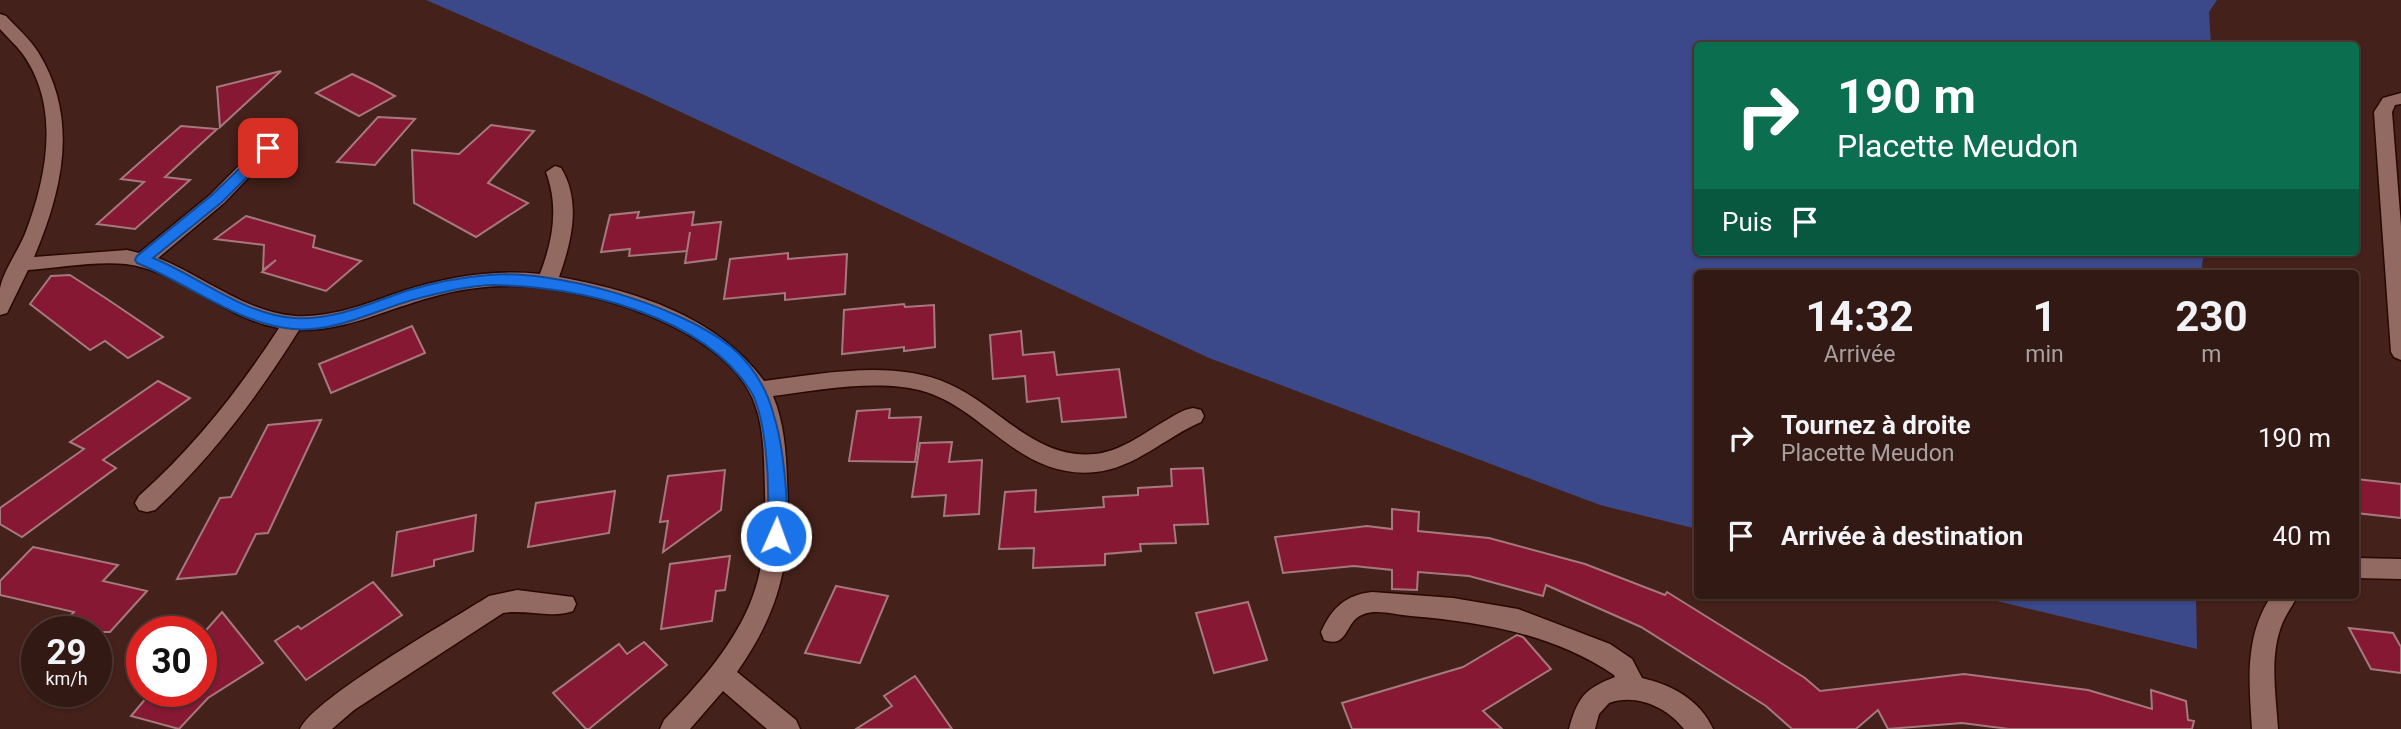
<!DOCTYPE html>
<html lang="fr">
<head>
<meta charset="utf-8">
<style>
  :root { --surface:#331914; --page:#3b221d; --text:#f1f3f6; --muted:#a9a0a0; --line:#4e3834 }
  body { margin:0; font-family:Roboto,sans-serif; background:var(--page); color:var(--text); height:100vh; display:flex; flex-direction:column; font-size:26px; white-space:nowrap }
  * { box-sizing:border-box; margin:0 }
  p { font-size:23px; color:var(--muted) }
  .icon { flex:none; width:38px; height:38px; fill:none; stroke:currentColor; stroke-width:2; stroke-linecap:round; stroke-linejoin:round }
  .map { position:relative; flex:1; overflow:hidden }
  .panel { position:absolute; left:1694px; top:270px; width:665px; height:329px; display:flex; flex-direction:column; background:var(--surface); border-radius:7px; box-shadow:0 2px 5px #0004,0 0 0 2px var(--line) }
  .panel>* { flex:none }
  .top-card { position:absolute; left:1694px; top:42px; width:665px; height:214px; border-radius:7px; box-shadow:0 2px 5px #0004,0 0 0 2px var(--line); background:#0b6e4f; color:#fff; overflow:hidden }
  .speed { position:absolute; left:21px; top:616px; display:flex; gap:14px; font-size:35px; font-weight:700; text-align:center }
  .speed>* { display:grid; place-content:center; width:91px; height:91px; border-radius:50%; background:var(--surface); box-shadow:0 2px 5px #0004,0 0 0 2px var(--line); line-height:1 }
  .speed small { font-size:18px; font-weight:400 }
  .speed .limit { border:10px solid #d22; background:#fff; color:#111 }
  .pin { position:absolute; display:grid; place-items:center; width:60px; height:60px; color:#fff; margin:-30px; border-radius:14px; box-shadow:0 4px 10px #0006 }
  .me { position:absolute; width:77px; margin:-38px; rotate:2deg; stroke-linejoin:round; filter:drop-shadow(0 0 5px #0008) }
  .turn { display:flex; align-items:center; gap:24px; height:147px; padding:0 28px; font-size:32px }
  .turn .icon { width:91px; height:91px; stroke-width:2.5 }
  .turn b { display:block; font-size:49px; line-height:60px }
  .then { display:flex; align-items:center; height:66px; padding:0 28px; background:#0003; gap:14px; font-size:26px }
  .eta { display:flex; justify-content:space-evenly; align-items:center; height:119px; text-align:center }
  .eta b { font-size:42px; font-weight:700; line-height:49px }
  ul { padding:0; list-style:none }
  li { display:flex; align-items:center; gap:21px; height:98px; padding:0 28px }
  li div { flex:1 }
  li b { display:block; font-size:26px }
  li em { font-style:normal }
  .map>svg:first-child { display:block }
  .green { fill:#3b4889 }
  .building { fill:#861834; stroke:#a5797d; stroke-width:2 }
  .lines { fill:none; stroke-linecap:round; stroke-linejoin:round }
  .minor-casing { stroke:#280804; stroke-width:3 }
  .minor { fill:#936a61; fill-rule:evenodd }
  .route { fill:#1a73e8; stroke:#114b97; stroke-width:2 }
</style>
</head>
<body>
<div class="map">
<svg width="2401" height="729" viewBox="0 0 2401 729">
  <rect width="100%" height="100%" fill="#44211a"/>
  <g class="green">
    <path d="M426,0H2217L2209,12L2211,45L1698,46V252H2204L2201,273H1698L1697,529L1600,505L1209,358L642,94Z"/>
    <path d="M1972,595H2196L2197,649Z"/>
  </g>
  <g class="building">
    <path d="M281,71L220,127L217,87Z"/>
    <path d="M352,74L373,84L395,96L359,116L316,93Z"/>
    <path d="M378,117L415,119L375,165L337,162Z"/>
    <path d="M491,125L534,131L488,183L528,203L476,237L414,203L412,150L459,154Z"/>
    <path d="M181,126L217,129L165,177L190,180L135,229L97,224L144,182L121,179Z"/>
    <path d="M639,212L637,218L694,212L692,225L721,222L716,259L685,263L690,232L687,251L629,256L630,249L601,252L610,215Z"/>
    <path d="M246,216L315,236L313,247L361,261L326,291L262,272L276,260L263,270L264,245L215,239Z"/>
    <path d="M788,253V259L847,254L845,294L785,300V293L724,299L730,259Z"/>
    <path d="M70,275L107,299L163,337L128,358L105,341L90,350L30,304L51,276Z"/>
    <path d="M904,304L905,307L934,305L935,347L904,351V347L842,354L844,310Z"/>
    <path d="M412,326L425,353L331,393L319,364Z"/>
    <path d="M1021,331L1023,355L1054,352L1057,375L1119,369L1126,417L1062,422L1059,398L1027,402L1025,376L993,379L990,335Z"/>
    <path d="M158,381L190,398L103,460L116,468L22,537L0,524V508L84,449L70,442Z"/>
    <path d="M890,409L889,418L921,417L915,462L849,461L857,411Z"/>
    <path d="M321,420L268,533L256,534L236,574L177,579L220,498L231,497L268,425Z"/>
    <path d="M952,442L949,462L982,460L979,514L944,516L946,495L912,497L920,443Z"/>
    <path d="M1203,468L1208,524L1174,525L1176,543L1140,544L1141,551L1105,554V565L1033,568L1034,548L999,549L1005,492L1036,490L1035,512L1104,507L1103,497L1138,495V488L1172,486L1171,469Z"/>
    <path d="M725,470L721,510L663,552L668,521L660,522L668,476Z"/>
    <path d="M2356,479L2401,484V518L2356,513Z"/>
    <path d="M615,491L609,533L528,547L536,503Z"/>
    <path d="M1392,509L1419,512L1418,531L1489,538L1585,564L1665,595L1667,592L1805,678L1820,691L1964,674L2088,690L2152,709L2151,690L2186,701L2188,720L2194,721L2192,729H2009L1962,723L1888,729L1878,710L1856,729H1792L1766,706L1641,627L1546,585L1543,596L1469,576L1418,572L1417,590L1392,589V570L1354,566L1283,573L1275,537L1367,526L1392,529Z"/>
    <path d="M476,515L473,551L434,560V566L392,576L397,532Z"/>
    <path d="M33,547L118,565L103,581L147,591L110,632H55L74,612L0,595V581Z"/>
    <path d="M730,556L725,590L716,591L712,621L661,629L670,564Z"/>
    <path d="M373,582L402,615L306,680L275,641L298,626L301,629Z"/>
    <path d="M836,586L888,596L860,663L805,653Z"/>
    <path d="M1248,602L1267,660L1214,673L1196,613Z"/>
    <path d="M222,612L263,663L208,698L179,729L131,716L152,691H201V636Z"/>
    <path d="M2349,628L2393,633L2401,647V673L2371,669Z"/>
    <path d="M1517,635L1523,637L1551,669L1483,711L1502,729H1352L1342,703L1463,667Z"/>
    <path d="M644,642L667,665L589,729H586L553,693L619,644L627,654Z"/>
    <path d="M915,676L952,729H856L892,706L884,696Z"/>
  </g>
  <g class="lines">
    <defs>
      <g id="minor">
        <path d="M0,14L6,16C16,27 30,39 38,52C79,118 63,189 34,257L127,250L139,253L210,195L280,124H292L295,128L292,132L224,203L158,258C203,276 245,312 295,316C333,318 368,303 403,291C447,277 494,269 540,274C553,240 559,207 546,172L555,166L561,168C582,202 571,243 559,277C635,291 717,316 764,381C823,374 893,359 949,384C999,406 1035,460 1095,454C1127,451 1156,423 1185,410L1193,408L1201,410L1204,416L1201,422C1166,437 1135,468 1096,472C1021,480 986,411 926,392C882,378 818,390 773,396C784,422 786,452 787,480C791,558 783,606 737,672L796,720L800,729H767L723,691L690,729H660L664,720C696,687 730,650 749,606C765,569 766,531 765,491C764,460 765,426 752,397C720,327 592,289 521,286C491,285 460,289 432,297C387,309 346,331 299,330C258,396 212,457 155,510L147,512L139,510L135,503L139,496C194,447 239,390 279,328C228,319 190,280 141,267C110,258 61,268 28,270L7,313L0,315C0,307 0,296 0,288C4,270 18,251 25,234C47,177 61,106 22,53C15,44 7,37 0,29Z"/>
        <path d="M2401,93V104L2395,105L2392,112L2401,226V360L2394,357L2391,352L2374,112L2383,98Z"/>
        <path d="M2356,558L2401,559V579L2356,578Z"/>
        <path d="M517,590L573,597L576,604L573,611C551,619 526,609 503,613L354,710L332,729H300C314,698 453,619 489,596Z"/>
        <path d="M1372,592L1453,598L1518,609L1610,644L1632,659L1642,678C1672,685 1700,700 1713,729H1684C1667,707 1636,693 1609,703L1599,714L1595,729H1569C1578,697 1584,689 1615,677L1614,675C1554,634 1482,622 1411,616C1397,615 1377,609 1364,614C1344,620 1350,649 1324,640L1321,632C1332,608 1345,595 1372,592Z"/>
        <path d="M2272,595H2298C2293,605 2286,614 2282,624C2269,657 2276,695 2278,729H2252C2249,682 2244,636 2272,595Z"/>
      </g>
    </defs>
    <use href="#minor" class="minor-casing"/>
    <use href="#minor" class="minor"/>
  </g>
  <path class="route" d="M268,144L275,148L273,151L222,202L153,258C200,277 242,314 294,318C333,321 370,303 406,291C432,283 463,277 489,275C556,269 678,305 730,346C752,364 767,389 774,416C782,441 793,519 782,541L776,544L769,541C765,532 768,520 768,510C769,480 766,415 750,390C701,315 579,286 494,285C470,285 439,293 416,299C375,310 335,333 293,329C235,323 190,284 137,263L135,260L137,256L212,195L264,145Z"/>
</svg>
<div class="speed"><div>29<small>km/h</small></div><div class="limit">30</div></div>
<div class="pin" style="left:268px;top:148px;background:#d93025"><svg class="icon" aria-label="arrive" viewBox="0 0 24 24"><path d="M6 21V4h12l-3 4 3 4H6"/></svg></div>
<svg class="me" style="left:776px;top:536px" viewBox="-20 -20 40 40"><circle r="17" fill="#1a73e8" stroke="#fff" stroke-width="3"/><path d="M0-11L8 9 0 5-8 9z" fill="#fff"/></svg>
<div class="top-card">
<div class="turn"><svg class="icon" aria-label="right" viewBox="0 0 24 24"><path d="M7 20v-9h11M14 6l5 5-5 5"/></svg><div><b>190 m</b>Placette Meudon</div></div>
<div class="then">Puis<svg class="icon" aria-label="arrive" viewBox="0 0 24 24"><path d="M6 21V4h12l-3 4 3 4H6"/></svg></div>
</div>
<section class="panel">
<div class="eta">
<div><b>14:32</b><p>Arrivée</p></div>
<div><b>1</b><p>min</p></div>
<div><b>230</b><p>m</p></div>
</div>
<ul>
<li><svg class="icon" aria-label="right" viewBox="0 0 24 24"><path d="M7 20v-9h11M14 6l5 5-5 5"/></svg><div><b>Tournez à droite</b><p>Placette Meudon</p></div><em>190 m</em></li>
<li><svg class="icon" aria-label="arrive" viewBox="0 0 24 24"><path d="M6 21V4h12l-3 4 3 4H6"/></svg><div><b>Arrivée à destination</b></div><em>40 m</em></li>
</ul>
</section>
</div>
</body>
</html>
